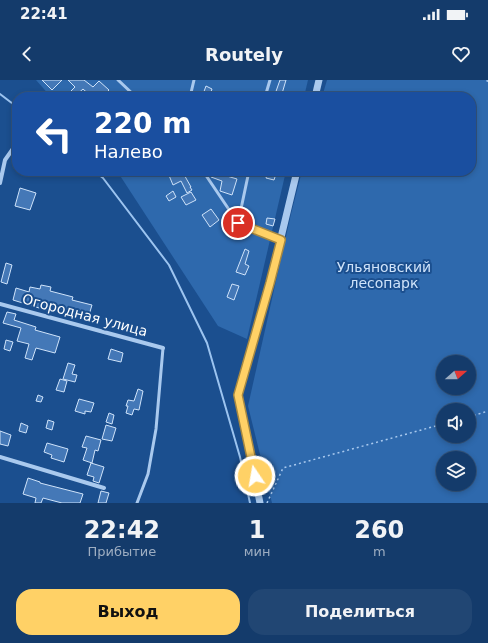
<!DOCTYPE html>
<html lang="ru">
<head>
<meta charset="utf-8">
<style>
  :root { --surface:#143b6b; --page:#214673; --text:#f1f3f6; --muted:#9dadc1; --line:#33557e; --accent:#ffd166 }
  body { margin:0; font-family:"DejaVu Sans",sans-serif; background:var(--page); color:var(--text); height:100vh; display:flex; flex-direction:column; font-size:15px; white-space:nowrap }
  * { box-sizing:border-box; margin:0 }
  p { font-size:13px; color:var(--muted) }
  .icon { flex:none; width:22px; height:22px; fill:none; stroke:currentColor; stroke-width:2; stroke-linecap:round; stroke-linejoin:round }
  .map { position:relative; height:423px; overflow:hidden }
  .details { display:flex; flex-direction:column; background:var(--surface); flex:1 }
  .details>* { flex:none }
  .guide { position:absolute; left:12px; top:12px; width:464px; height:84px; border-radius:16px; box-shadow:0 2px 6px #0003,0 0 0 1px var(--line); background:#1a4fa0; color:#fff; overflow:hidden }
  .needle { width:26px; rotate:69deg }
  .buttons { position:absolute; left:436px; top:275px; display:grid; gap:8px }
  .buttons a { display:grid; place-items:center; width:40px; height:40px; border-radius:50%; background:var(--surface); box-shadow:0 2px 6px #0003,0 0 0 1px var(--line); font-size:20px }
  .pin { position:absolute; display:grid; place-items:center; width:34px; height:34px; color:#fff; margin:-17px; border:2px solid #fff; border-radius:50%; box-shadow:0 1px 4px #0007 }
  .me { position:absolute; width:44px; margin:-22px; rotate:348deg; stroke-linejoin:round; filter:drop-shadow(0 0 3px #0008) }
  .turn { display:flex; align-items:center; gap:14px; height:84px; padding:0 16px; font-size:18px }
  .turn .icon { width:52px; height:52px; stroke-width:2.5 }
  .turn b { display:block; font-size:28px; line-height:34px }
  .eta { display:flex; justify-content:space-evenly; align-items:center; height:68px; text-align:center }
  .eta b { font-size:24px; font-weight:800; line-height:28px }
  .cta { display:flex; gap:8px; margin-top:auto; padding:8px 16px }
  .cta a { flex:1; height:46px; border-radius:16px; background:var(--accent); color:#111; font-size:16px; font-weight:800; line-height:46px; text-align:center }
  .cta a+a { background:var(--page); color:var(--text) }
  .status { display:flex; justify-content:space-between; align-items:center; height:28px; padding:0 20px; background:var(--surface); direction:ltr }
  .status svg { height:11px; fill:currentColor }
  header { display:flex; justify-content:space-between; align-items:center; height:52px; padding:0 16px; background:var(--surface); font-size:18px; font-weight:800 }
  .map>svg:first-child { display:block }
  .green { fill:#2e69ad; fill-rule:evenodd }
  .lines { fill:none; stroke-linecap:round; stroke-linejoin:round }
  .stream { stroke:#9cc4f0; stroke-width:2 }
  .building { fill:#4478b7; stroke:#cfe3fa }
  .path { stroke:#a9c9ee; stroke-width:1.5; stroke-dasharray:2 3; stroke-linecap:butt }
  .service { stroke:#a9c9ee; stroke-width:3 }
  .minor { stroke:#a9c9ee; stroke-width:4 }
  .tertiary { stroke:#a9c9ee; stroke-width:7 }
  .route-casing { stroke:#a68842; stroke-width:10 }
  .route { stroke:#ffd166; stroke-width:7 }
  .labels { text-anchor:middle; stroke-width:4; stroke-linejoin:round; paint-order:stroke }
  .park-label { font-size:14px; fill:#cfe3fa; stroke:#1b4f8f }
  .street-label { font-size:14px; fill:#fff; stroke:#1b4f8f }
</style>
</head>
<body>
<div class="status"><b>22:41</b><svg viewBox="0 0 49 12"><path d="M0 12V9h3v3zM5 12V6h3v6zM10 12V3h3v9zM15 12V0h3v12zM26 1h20v11H26zM47 4h2v5h-2z"/></svg></div>
<header><svg class="icon" aria-label="back" viewBox="0 0 24 24"><path d="M15 5l-7 7 7 7"/></svg>Routely<svg class="icon" aria-label="heart" viewBox="0 0 24 24"><path d="M12 20l-8-8c-3-5 5-10 8-4 3-6 11-1 8 4z"/></svg></header>
<div class="map">
<svg width="488" height="423" viewBox="0 0 488 423">
  <rect width="100%" height="100%" fill="#1b4f8f"/>
  <g class="green">
    <path d="M36,0H308L304,17H51Z"/>
    <path d="M327,0H488V423H272L248,326L291,134L302,91H471V17H322ZM443,282H469V308H443ZM443,330H469V356H443ZM443,378H469V404H443Z"/>
    <path d="M117,91H286L247,259L218,246Z"/>
  </g>
  <g class="lines">
    <g class="stream">
      <path d="M0,14L17,27"/>
      <path d="M94,91L103,98L169,185L207,263L240,377L250,423"/>
    </g>
  </g>
  <g class="building">
    <path d="M42,0H62L52,10Z"/>
    <path d="M68,0H84L93,7L99,1L109,10L102,17H92L83,9L74,17H65L75,7Z"/>
    <path d="M280,0H286L281,17H274Z"/>
    <path d="M206,6L212,9L209,17H202Z"/>
    <path d="M173,91H182L191,107H190L192,110L187,113L181,101L173,105L168,93Z"/>
    <path d="M208,91H221L220,94L237,99L232,115L220,111L222,101L211,97Z"/>
    <path d="M268,91H277L274,100L266,98Z"/>
    <path d="M20,108L36,113L30,130L15,126Z"/>
    <path d="M173,111L176,117L169,121L166,116Z"/>
    <path d="M191,112L196,120L186,125L181,117Z"/>
    <path d="M211,129L219,140L210,147L202,135Z"/>
    <path d="M267,138L275,139L273,146L266,144Z"/>
    <path d="M245,169L249,171L245,184L249,186L245,195L236,192Z"/>
    <path d="M6,183L12,185L7,204L1,202Z"/>
    <path d="M232,204L239,206L234,220L227,217Z"/>
    <path d="M41,205L51,207L50,211L73,217L72,220L92,225L89,235L70,229L69,231L51,226L49,231L13,220L16,208L29,212L30,207L40,209Z"/>
    <path d="M7,232L16,234L14,240L36,247L35,250L60,257L55,273L36,268L32,280L25,278L29,264L17,261L21,248L3,243Z"/>
    <path d="M6,260L13,262L10,271L4,269Z"/>
    <path d="M111,269L123,273L121,282L108,279Z"/>
    <path d="M68,283L75,285L72,294L77,295L75,302L63,299Z"/>
    <path d="M60,299L67,301L64,312L56,310Z"/>
    <path d="M138,309L143,311L139,330L134,329L132,335L126,333L128,326H126L128,320L134,321Z"/>
    <path d="M38,315L43,317L41,322L36,321Z"/>
    <path d="M79,319L94,323L91,332L85,331V334L75,331Z"/>
    <path d="M109,333L114,335L112,344L106,342Z"/>
    <path d="M48,340L54,342L52,350L46,348Z"/>
    <path d="M21,343L28,346L26,353L19,351Z"/>
    <path d="M106,345L116,348L112,361L102,359Z"/>
    <path d="M0,351L11,355L8,366L0,364Z"/>
    <path d="M86,356L101,360L98,371L95,370L92,383L83,380L87,368L82,367Z"/>
    <path d="M47,363L68,369L64,382L51,378L52,375L44,372Z"/>
    <path d="M91,383L104,387L99,403L93,401L94,397L87,395Z"/>
    <path d="M28,398L40,402V403L83,414L80,423H62L43,418L41,423H35L36,418L23,414Z"/>
    <path d="M101,411L109,413L106,423H98Z"/>
  </g>
  <g class="lines">
    <g class="path">
      <path d="M487,0L488,4"/>
      <path d="M469,337L488,331"/>
      <path d="M267,423L283,388L443,344"/>
    </g>
    <g class="service">
      <path d="M118,0L136,17"/>
      <path d="M190,17L194,0"/>
      <path d="M265,17L270,0"/>
      <path d="M203,91L238,143L280,160"/>
      <path d="M238,143L249,91"/>
      <path d="M137,423L148,394L156,349L163,268"/>
    </g>
    <g class="minor">
      <path d="M0,103L5,80L17,63"/>
      <path d="M0,224L163,268"/>
      <path d="M0,377L104,408"/>
    </g>
    <g class="tertiary">
      <path d="M315,17L319,0"/>
      <path d="M260,423L238,315L270,203L297,91"/>
    </g>
  </g>
  <g class="lines">
    <defs>
      <path id="route" d="M238,143L281,160L270,203L238,315L255,396"/>
    </defs>
    <use href="#route" class="route-casing"/>
    <use href="#route" class="route"/>
  </g>
  <g class="labels">
    <g class="park-label">
      <text x="384" y="192">Ульяновский<tspan x="384" dy="16">лесопарк</tspan></text>
    </g>
    <g class="street-label">
      <text transform="translate(85 235) rotate(15)" y="5">Огородная улица</text>
    </g>
  </g>
</svg>
<div class="buttons">
<a><svg class="needle" viewBox="-14 -14 28 28"><path d="M0-13l5 13h-10z" fill="#e53935"/><path d="M0 13l5-13h-10z" fill="#9dadc1"/></svg></a>
<a><svg class="icon" aria-label="sound" viewBox="0 0 24 24"><path d="M4 9h4l5-4v14l-5-4H4zM17 9q2 3 0 6"/></svg></a>
<a><svg class="icon" aria-label="layers" viewBox="0 0 24 24"><path d="M12 4l9 5-9 5-9-5zM3 14l9 5 9-5"/></svg></a>
</div>
<div class="pin" style="left:238px;top:143px;background:#d93025"><svg class="icon" aria-label="arrive" viewBox="0 0 24 24"><path d="M6 21V4h12l-3 4 3 4H6"/></svg></div>
<svg class="me" style="left:255px;top:396px" viewBox="-20 -20 40 40"><circle r="17" fill="#ffd166" stroke="#fff" stroke-width="3"/><path d="M0-11L8 9 0 5-8 9z" fill="#fff"/></svg>
<div class="guide">
<div class="turn"><svg class="icon" aria-label="left" viewBox="0 0 24 24"><path d="M17 20v-9H6M10 6l-5 5 5 5"/></svg><div><b>220 m</b>Налево</div></div>
</div>
</div>
<section class="details">
<div class="eta">
<div><b>22:42</b><p>Прибытие</p></div>
<div><b>1</b><p>мин</p></div>
<div><b>260</b><p>m</p></div>
</div>
<div class="cta"><a>Выход</a><a>Поделиться</a></div>
</section>
</body>
</html>
